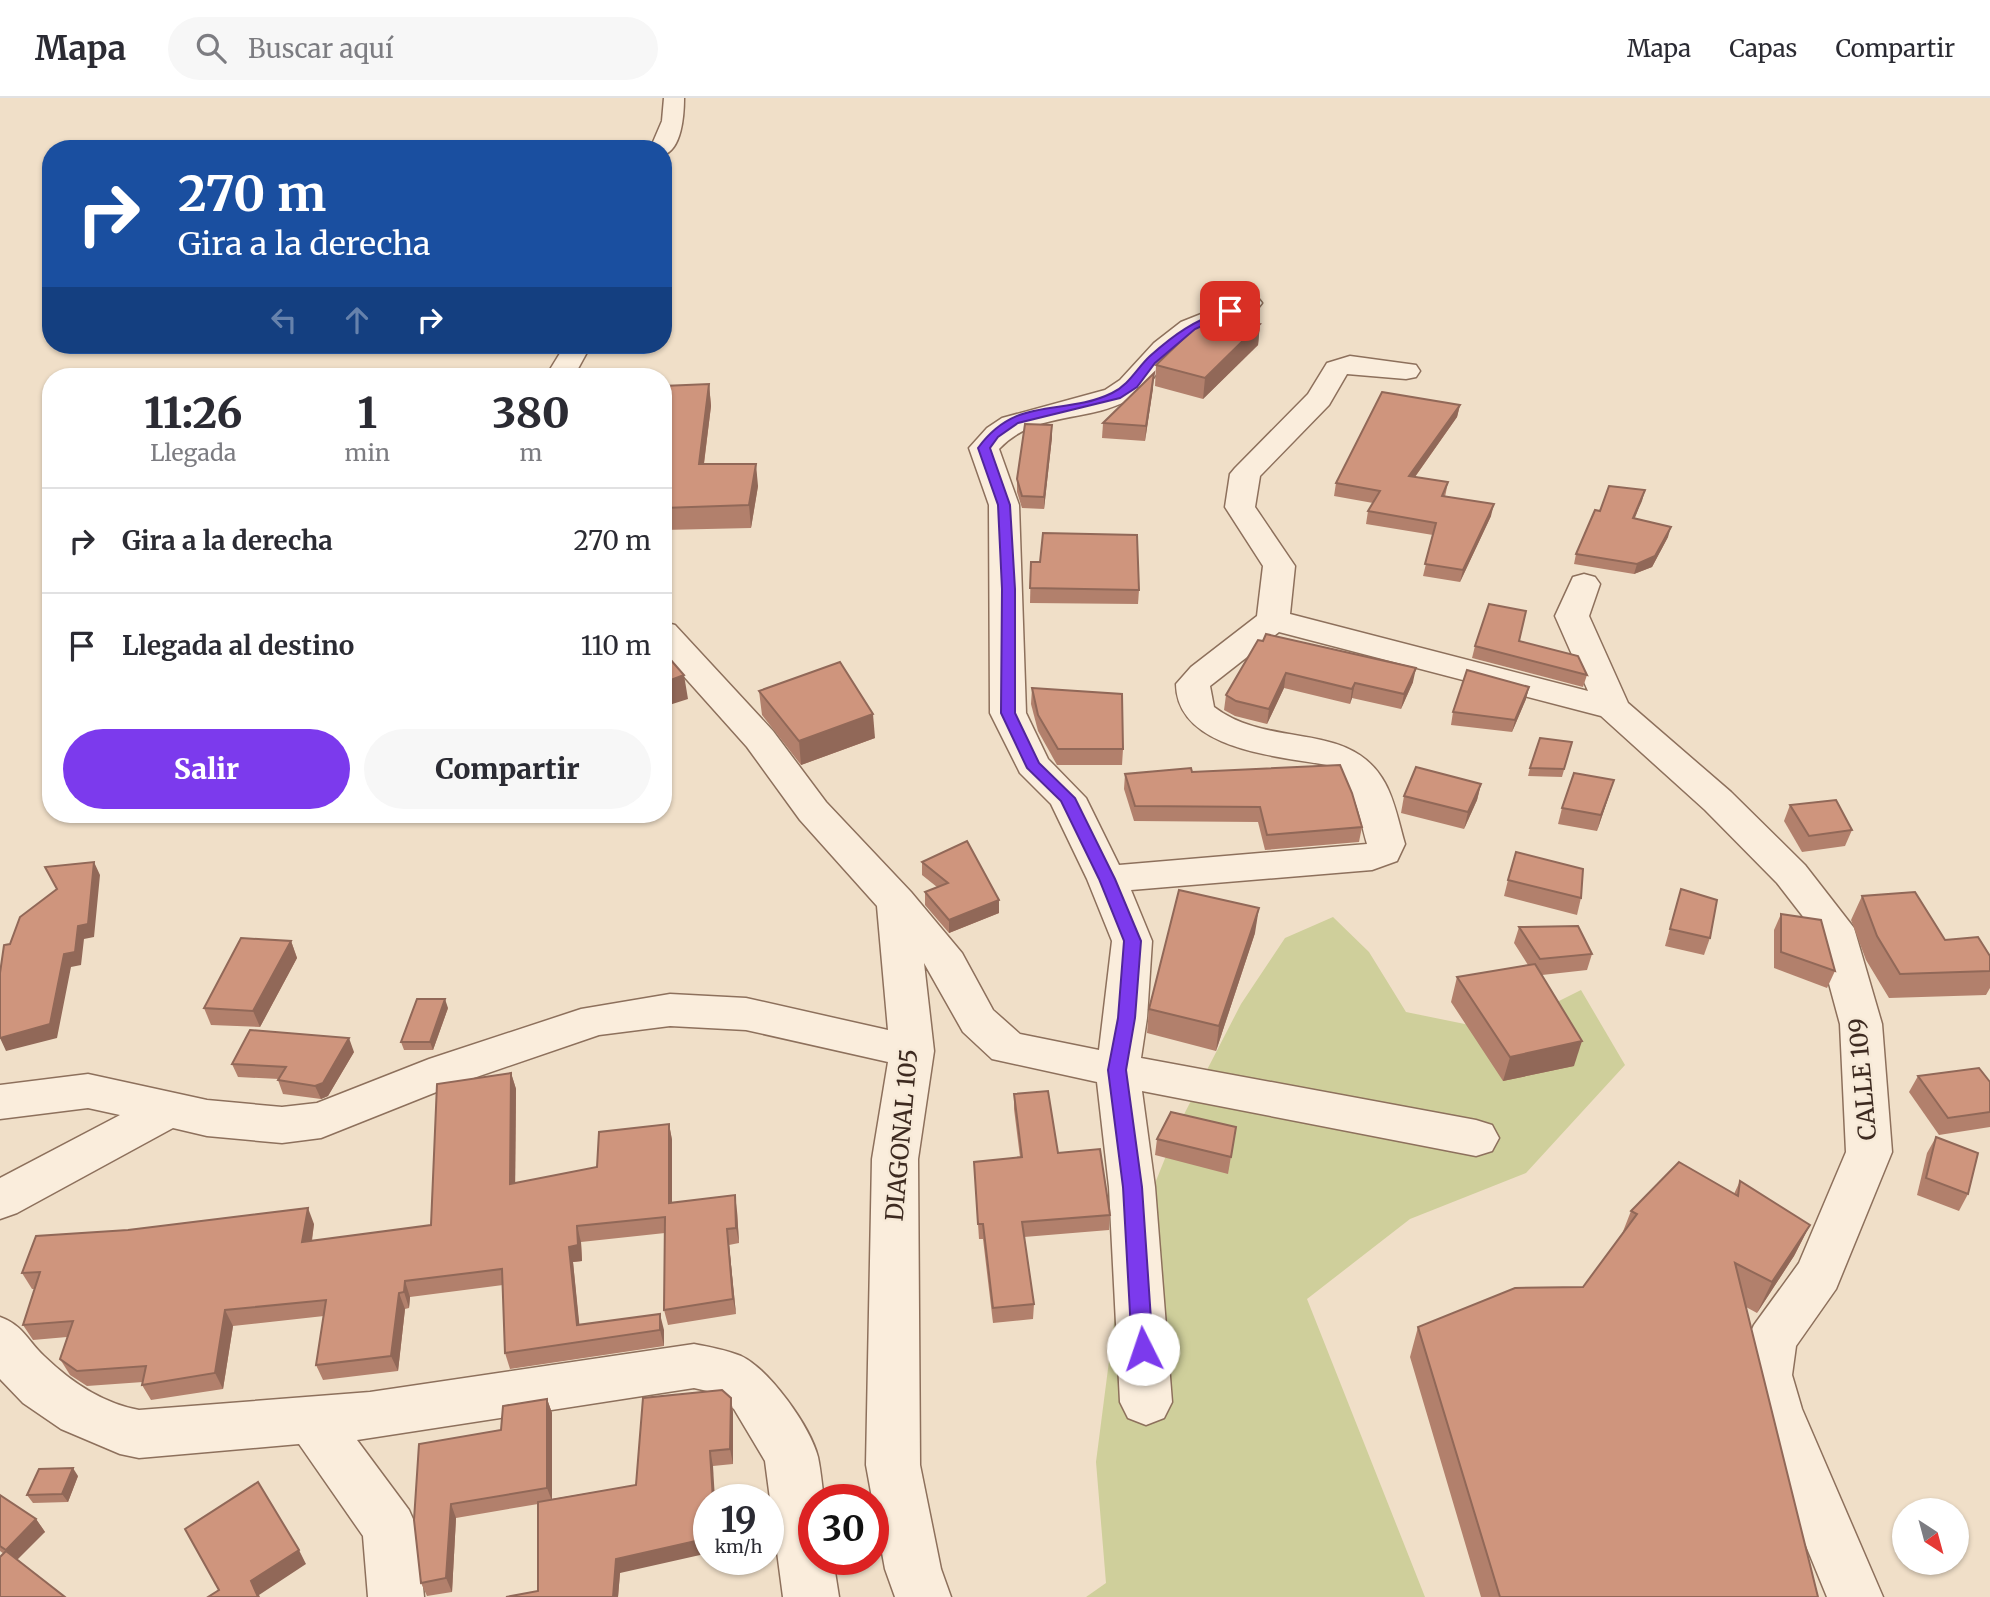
<!DOCTYPE html>
<html lang="es">
<head>
<meta charset="utf-8">
<style>
  :root { --surface:#fff; --page:#f7f7f7; --text:#2b2b33; --muted:#7c7c81; --line:#e1e1e2; --accent:#7c3aed }
  body { margin:0; font-family:Merriweather,serif; background:var(--page); color:var(--text); height:100vh; display:flex; flex-direction:column; font-size:26px; white-space:nowrap }
  * { box-sizing:border-box; margin:0 }
  p { font-size:23px; color:var(--muted) }
  .icon { flex:none; width:38px; height:38px; fill:none; stroke:currentColor; stroke-width:2; stroke-linecap:round; stroke-linejoin:round }
  .map { position:relative; flex:1; overflow:hidden }
  .sheet { position:absolute; left:42px; top:270px; width:630px; height:455px; display:flex; flex-direction:column; background:var(--surface); border-radius:28px; box-shadow:0 2px 5px #0004 }
  .sheet>* { flex:none }
  .top-card { position:absolute; left:42px; top:42px; width:630px; height:214px; border-radius:28px; box-shadow:0 2px 5px #0004; background:#1a4fa0; color:#fff; overflow:hidden }
  .needle { width:46px; rotate:144deg }
  .controls { position:absolute; left:1892px; top:1400px; display:grid; gap:14px }
  .controls a { display:grid; place-items:center; width:77px; height:77px; border-radius:50%; background:var(--surface); box-shadow:0 2px 5px #0004; font-size:35px }
  .speed { position:absolute; left:693px; top:1386px; display:flex; gap:14px; font-size:35px; font-weight:700; text-align:center }
  .speed>* { display:grid; place-content:center; width:91px; height:91px; border-radius:50%; background:var(--surface); box-shadow:0 2px 5px #0004; line-height:1 }
  .speed small { font-size:18px; font-weight:400 }
  .speed .limit { border:10px solid #d22; background:#fff; color:#111 }
  .pin { position:absolute; display:grid; place-items:center; width:60px; height:60px; color:#fff; margin:-30px; border-radius:14px; box-shadow:0 4px 10px #0006 }
  .me { position:absolute; width:77px; margin:-38px; rotate:356deg; stroke-linejoin:round; filter:drop-shadow(0 0 5px #0008) }
  .turn { display:flex; align-items:center; gap:24px; height:147px; padding:0 21px; font-size:32px }
  .turn .icon { width:91px; height:91px; stroke-width:2.5 }
  .turn b { display:block; font-size:49px; line-height:60px }
  .lanes { display:flex; align-items:center; height:66px; padding:0 21px; background:#0003; justify-content:center; gap:35px; direction:ltr }
  .lanes .off { opacity:.35 }
  .eta { display:flex; justify-content:space-evenly; align-items:center; height:119px; text-align:center }
  .eta b { font-size:42px; font-weight:800; line-height:49px }
  .action { display:flex; gap:14px; margin-top:auto; padding:14px 21px }
  .action a { flex:1; height:80px; border-radius:42px; background:var(--accent); color:#fff; font-size:28px; font-weight:800; line-height:80px; text-align:center }
  .action a+a { background:var(--page); color:var(--text) }
  ul { padding:0; list-style:none }
  li { display:flex; align-items:center; gap:21px; height:105px; padding:0 21px; border-top:2px solid var(--line) }
  li div { flex:1 }
  li b { display:block; font-size:26px }
  li em { font-style:normal }
  header { display:flex; align-items:center; gap:42px; box-sizing:border-box; height:98px; padding:0 35px; background:var(--surface); border-bottom:2px solid var(--line) }
  header strong { font-size:33px }
  nav { display:flex; gap:38px; margin-inline-start:auto; font-size:24px }
  .search { width:490px; height:63px; background:var(--page); display:flex; align-items:center; gap:18px; box-sizing:border-box; padding:0 24px; border-radius:38px; color:var(--muted); font-size:26px }
  .map>svg:first-child { display:block }
  .green { fill:#cfcf9b }
  .lines { fill:none; stroke-linecap:round; stroke-linejoin:round }
  .minor-casing { stroke:#8d705c; stroke-width:3 }
  .minor { fill:#faeddc; fill-rule:evenodd }
  .wall { fill:#b2806c }
  .shaded-wall { fill:#916858 }
  .building { fill:#cf957d; stroke:#916858; stroke-width:2 }
  .route { fill:#7c3aed; stroke:#51269a; stroke-width:2 }
  .labels { text-anchor:middle; stroke-width:5; stroke-linejoin:round; paint-order:stroke }
  .street-label { font-size:24px; fill:#3d2a20; stroke:#f7ead8 }
</style>
</head>
<body>
<header>
<strong>Mapa</strong>
<div class="search"><svg class="icon" aria-label="search" viewBox="0 0 24 24"><circle cx="10" cy="10" r="6"/><path d="M15 15l6 6"/></svg>Buscar aquí</div>
<nav><a>Mapa</a><a>Capas</a><a>Compartir</a></nav>
</header>
<div class="map">
<svg width="1990" height="1499" viewBox="0 0 1990 1499">
  <rect width="100%" height="100%" fill="#f0dfc8"/>
  <path class="green" d="M1333,819L1369,854L1406,914L1499,933L1581,892L1625,967L1526,1075L1410,1121L1307,1201L1425,1499H1086L1106,1485L1096,1364L1121,1170L1178,1028L1241,906L1285,840Z"/>
  <g class="lines">
    <defs>
      <g id="minor">
        <path d="M664,0H684C684,16 682,52 663,57V51H650L662,23Z"/>
        <path d="M1249,197L1258,200L1262,205L1258,210C1229,223 1202,231 1177,253C1160,268 1148,292 1128,302C1086,325 1034,313 999,351L1019,407L1026,615L1048,661L1086,700L1119,767L1367,746C1358,715 1356,686 1327,667C1278,658 1177,652 1176,586L1191,569L1257,518L1263,468L1225,409L1230,376L1235,370L1308,296L1327,265L1350,258L1416,267L1420,273L1416,279L1406,281L1347,276L1329,307L1260,378L1255,409L1295,468L1290,516L1588,593L1555,518L1573,479L1584,476L1595,479L1600,486L1589,518L1628,605L1731,694L1805,767L1854,830L1882,926L1892,1054L1836,1191L1796,1248L1792,1277L1802,1311L1883,1499H1827L1750,1311L1742,1277L1747,1242L1754,1227L1799,1165L1846,1054L1840,926L1815,834L1777,785L1705,712L1601,618L1279,534L1210,588L1214,609C1270,652 1350,621 1385,685C1395,703 1399,726 1405,746L1397,763L1372,772L1131,792L1152,843L1147,920L1141,960L1476,1022L1492,1027L1499,1040L1492,1053L1476,1058L1142,993L1155,1089L1172,1304L1164,1320L1146,1327L1128,1320L1120,1304L1109,1089L1097,984L992,961L963,934L924,865L934,953L918,1061L920,1367L941,1471L951,1499H895L885,1471L866,1367L872,1061L888,964L746,932L670,928L599,937L459,985L321,1040L282,1045L207,1038L173,1030L17,1115L0,1121V1080L120,1017L88,1010L0,1021V987L88,976L207,1002L282,1009L317,1005L429,961L581,911L670,896L746,900L888,932L877,808L800,722L747,649L663,555V524L675,527L773,633L826,704L911,794L962,855L993,912L1020,936L1099,952L1112,843L1087,781L1051,706L1020,675L990,615L989,407L969,350L987,330L1002,320L1105,292L1120,282L1154,245L1181,224Z"/>
        <path d="M565,247H591L574,278H546Z"/>
        <path d="M0,1219C24,1228 27,1242 44,1258C71,1284 102,1305 139,1312L370,1294L694,1246C710,1249 726,1252 741,1258C769,1271 810,1328 818,1359C821,1373 822,1388 824,1402H814V1461H833L839,1499H783L765,1363L734,1311L712,1294L694,1290L357,1342L409,1412L417,1430L424,1499H368L363,1438L299,1346L139,1360L120,1356L61,1331L23,1305L0,1281Z"/>
      </g>
    </defs>
    <use href="#minor" class="minor-casing"/>
    <use href="#minor" class="minor"/>
  </g>
  <g class="wall">
    <path d="M1260,226L1258,247L1203,301L1155,288L1156,267Z"/>
    <path d="M709,286L711,308L704,366L758,388L751,430L663,432V288Z"/>
    <path d="M1153,290L1145,343L1102,340L1103,325Z"/>
    <path d="M1460,307L1457,319L1415,379L1448,384L1445,399L1491,418L1460,484L1423,478L1433,437L1366,426L1368,413L1373,405L1334,398L1336,385Z"/>
    <path d="M1052,339L1044,411L1022,410L1017,394V381Z"/>
    <path d="M1645,392L1635,420L1668,439L1652,469L1634,476L1574,466L1576,456L1600,413Z"/>
    <path d="M1031,464L1139,492L1138,506L1030,505Z"/>
    <path d="M1258,542L1413,584L1401,611L1352,600L1350,606L1284,590L1267,626L1235,618L1224,612L1226,597Z"/>
    <path d="M1519,543L1587,577L1583,589L1472,560L1475,548Z"/>
    <path d="M1529,589L1526,601L1512,634L1451,627L1453,614Z"/>
    <path d="M1032,590L1123,651L1122,667H1057L1038,633L1031,606Z"/>
    <path d="M759,593L875,640L801,667L762,617Z"/>
    <path d="M1572,644L1562,679L1528,678L1530,670Z"/>
    <path d="M1192,674L1362,729L1359,744L1265,752L1258,724L1134,723L1124,691L1125,676Z"/>
    <path d="M1614,682L1597,733L1558,726L1562,710Z"/>
    <path d="M1481,686L1477,702L1464,731L1401,715L1404,698Z"/>
    <path d="M1790,707L1852,732L1845,748L1802,754L1784,723Z"/>
    <path d="M922,764L999,802V815L949,835L925,807V794L937,789L922,777Z"/>
    <path d="M1508,782L1581,800L1577,817L1504,798Z"/>
    <path d="M1681,791L1710,840L1704,857L1665,848Z"/>
    <path d="M1862,798L1945,842L1990,858V890L1986,897L1889,900L1866,862L1851,822Z"/>
    <path d="M1781,816L1835,873L1827,890L1774,870V832Z"/>
    <path d="M1519,829L1592,856L1587,872L1542,877L1574,968L1503,983L1451,904L1457,879L1528,867L1514,845Z"/>
    <path d="M1255,835L1216,953L1147,935L1149,911Z"/>
    <path d="M291,843L297,860L260,929L211,927L204,910Z"/>
    <path d="M448,910L433,952H404L401,944Z"/>
    <path d="M354,954L328,998L321,1001L283,996L278,982L279,981L238,979L232,966Z"/>
    <path d="M511,975L516,991L515,1085L597,1069L669,1026L672,1042V1105L737,1113L739,1145L729,1147L736,1216L668,1227L664,1212L665,1135L581,1144L582,1163L573,1164L579,1227L664,1232V1248L510,1271L505,1255L503,1187L410,1199L409,1210L405,1211L398,1273L323,1282L316,1267L324,1218L233,1228L223,1291L151,1302L142,1287L143,1284L87,1288L70,1277L60,1261L67,1239L33,1242L23,1227L35,1191H32L22,1175L314,1126L312,1143L431,1127Z"/>
    <path d="M1918,978L1990,984V1029L1939,1037L1909,994Z"/>
    <path d="M1014,996L1058,1055L1110,1117L1109,1132L1024,1139L1034,1206L1033,1221L993,1225L983,1141H979L974,1064L1020,1059L1014,1011Z"/>
    <path d="M1236,1029L1228,1076L1155,1057L1157,1041Z"/>
    <path d="M1936,1039L1968,1096L1959,1113L1917,1097L1927,1055Z"/>
    <path d="M1740,1083L1810,1127L1794,1158L1757,1215L1746,1209L1818,1499H1481L1410,1259L1418,1229L1583,1189L1622,1136L1631,1113L1734,1096Z"/>
    <path d="M731,1300L733,1315V1366L713,1368L620,1475L618,1499H506L538,1493V1406L456,1420L452,1494L427,1498L421,1485L414,1422L501,1332L547,1301L552,1315V1401L636,1387Z"/>
    <path d="M78,1378L68,1404L33,1405L27,1397Z"/>
    <path d="M0,1397L36,1421L45,1434L4,1456L0,1453Z"/>
  </g>
  <g class="shaded-wall">
    <path d="M1260,226L1258,247L1203,301L1205,280Z"/>
    <path d="M1154,275L1153,290L1145,343L1146,328Z"/>
    <path d="M709,286L711,308L701,388L699,366Z"/>
    <path d="M1460,307L1457,319L1407,390L1409,378Z"/>
    <path d="M1052,327V339L1044,411V399Z"/>
    <path d="M756,366L758,388L751,430L749,407Z"/>
    <path d="M1645,392L1642,403L1630,430L1633,420Z"/>
    <path d="M1494,406L1491,418L1460,484L1463,472Z"/>
    <path d="M1671,429L1668,439L1652,469L1634,476L1637,466Z"/>
    <path d="M1416,570L1413,584L1401,611L1404,596Z"/>
    <path d="M1286,575L1284,590L1267,626L1269,611Z"/>
    <path d="M684,577L688,601L663,609V585Z"/>
    <path d="M1355,585L1352,600L1350,606L1352,591Z"/>
    <path d="M1529,589L1526,601L1512,634L1515,622Z"/>
    <path d="M873,616L875,640L801,667L799,643Z"/>
    <path d="M1614,682L1609,698L1597,733L1601,717Z"/>
    <path d="M1481,686L1477,702L1464,731L1468,714Z"/>
    <path d="M94,764L100,777L94,839L84,841L81,867L71,869L57,940L6,953L0,940L64,856L78,828Z"/>
    <path d="M999,802V815L949,835V822Z"/>
    <path d="M1259,810L1255,835L1216,953L1219,928Z"/>
    <path d="M291,843L297,860L260,929L253,913Z"/>
    <path d="M445,901L448,910L433,952L430,944Z"/>
    <path d="M349,940L354,954L328,998L321,1001L315,988Z"/>
    <path d="M1582,943L1574,968L1503,983L1510,959Z"/>
    <path d="M511,975L516,991L515,1102L510,1086Z"/>
    <path d="M669,1026L672,1042V1121L669,1105Z"/>
    <path d="M735,1097L737,1113L739,1145L736,1130Z"/>
    <path d="M308,1110L314,1126L309,1160L302,1144Z"/>
    <path d="M1810,1127L1794,1158L1757,1215L1772,1184Z"/>
    <path d="M577,1128L581,1144L582,1163L573,1164L581,1242L577,1227L569,1149Z"/>
    <path d="M727,1131L729,1147L736,1216L733,1201Z"/>
    <path d="M405,1183L410,1199L409,1210L404,1194Z"/>
    <path d="M399,1195L405,1211L398,1273L391,1258Z"/>
    <path d="M225,1212L233,1228L223,1291L215,1275Z"/>
    <path d="M660,1216L664,1232V1248L660,1232Z"/>
    <path d="M731,1300L733,1315V1366L730,1351Z"/>
    <path d="M547,1301L552,1315V1403L547,1390Z"/>
    <path d="M710,1353L713,1368L715,1402H713Z"/>
    <path d="M73,1370L78,1378L68,1404L62,1396Z"/>
    <path d="M451,1406L456,1420L452,1494L446,1480Z"/>
    <path d="M36,1421L45,1434L15,1464L6,1452Z"/>
    <path d="M709,1440V1455L620,1475L618,1499H613L616,1461Z"/>
    <path d="M299,1452L306,1466L259,1497L260,1499H258L251,1483Z"/>
  </g>
  <g class="building">
    <path d="M1210,215L1260,226L1205,280L1156,267Z"/>
    <path d="M1154,275L1146,328L1103,325Z"/>
    <path d="M709,286L699,366H756L749,407L663,410V288Z"/>
    <path d="M1382,294L1460,307L1409,378L1448,384L1442,398L1494,406L1463,472L1425,466L1436,425L1368,413L1380,393L1336,385Z"/>
    <path d="M1025,326L1052,327L1044,399L1022,398L1017,381Z"/>
    <path d="M1609,388L1645,392L1633,420L1671,429L1655,458L1637,466L1576,456L1595,412L1600,413Z"/>
    <path d="M1043,435L1137,437L1139,492L1030,490L1031,464H1040Z"/>
    <path d="M1489,506L1526,513L1519,543L1578,558L1587,577L1475,548Z"/>
    <path d="M1266,536L1416,570L1404,596L1355,585L1352,591L1286,575L1269,611L1236,603L1226,597L1258,542L1263,543Z"/>
    <path d="M663,553L684,577L663,585Z"/>
    <path d="M840,564L873,616L799,643L759,593Z"/>
    <path d="M1467,572L1529,589L1515,622L1453,614Z"/>
    <path d="M1032,590L1122,596L1123,651H1058L1038,617Z"/>
    <path d="M1540,640L1572,644L1564,671L1530,670Z"/>
    <path d="M1340,667L1352,695L1362,729L1267,737L1260,709L1135,708L1125,676L1191,670L1192,674Z"/>
    <path d="M1416,669L1481,686L1468,714L1404,698Z"/>
    <path d="M1574,675L1614,682L1601,717L1562,710Z"/>
    <path d="M1836,702L1852,732L1809,738L1790,707Z"/>
    <path d="M967,743L999,802L949,822L925,794L948,785L922,764Z"/>
    <path d="M1516,754L1583,771L1581,800L1508,782Z"/>
    <path d="M94,764L88,826L78,828L75,854L64,856L50,926L0,940V875L4,847L10,846L20,819L57,791L45,769Z"/>
    <path d="M1681,791L1717,802L1710,840L1670,831Z"/>
    <path d="M1179,792L1259,810L1219,928L1149,911Z"/>
    <path d="M1915,794L1945,842L1978,839L1990,858V873L1900,876L1877,838L1862,798Z"/>
    <path d="M1781,816L1821,822L1835,873L1781,854Z"/>
    <path d="M1578,828L1592,856L1540,861L1519,829Z"/>
    <path d="M241,840L291,843L253,913L204,910Z"/>
    <path d="M1535,866L1582,943L1510,959L1457,879Z"/>
    <path d="M417,901H445L430,944H401Z"/>
    <path d="M250,932L349,940L323,985L315,988L278,982L286,969L232,966Z"/>
    <path d="M1979,970L1990,984V1014L1948,1020L1918,978Z"/>
    <path d="M511,975L510,1086L597,1069L599,1034L669,1026V1105L735,1097L736,1130L727,1131L733,1201L664,1212L665,1119L577,1128L578,1147L569,1149L577,1227L660,1216V1232L505,1255L502,1171L405,1183L404,1194L399,1195L391,1258L316,1267L326,1202L225,1212L215,1275L142,1287L146,1268L77,1273L60,1261L73,1223L23,1227L40,1174L22,1175L36,1138L128,1132L308,1110L302,1144L431,1127L437,986Z"/>
    <path d="M1048,993L1058,1055L1100,1051L1110,1117L1022,1124L1034,1206L993,1210L983,1126H978L974,1064L1022,1059L1014,996Z"/>
    <path d="M1171,1014L1236,1029L1231,1059L1157,1041Z"/>
    <path d="M1936,1039L1978,1055L1968,1096L1926,1080Z"/>
    <path d="M1679,1064L1738,1098L1740,1083L1810,1127L1772,1184L1735,1165L1818,1499H1500L1418,1229L1515,1190L1583,1189L1637,1116L1631,1113Z"/>
    <path d="M722,1292L731,1300L730,1351L710,1353L713,1402H709V1440L616,1461L613,1499H506L538,1493V1404L636,1387L643,1300Z"/>
    <path d="M547,1301V1390L451,1406L446,1480L421,1485L414,1422L419,1346L501,1332L503,1308Z"/>
    <path d="M73,1370L62,1396L27,1397L39,1371Z"/>
    <path d="M258,1384L299,1452L251,1483L258,1499H208L219,1492L185,1431Z"/>
    <path d="M0,1397L36,1421L6,1452L0,1448Z"/>
    <path d="M6,1453L65,1499H0V1459Z"/>
  </g>
  <path class="route" d="M1226,211L1235,213L1195,231L1155,265L1137,289L1120,300L1018,325L998,339L990,350L1010,407L1015,491V615L1039,665L1075,700L1115,781L1141,843L1135,920L1126,972L1142,1089L1153,1251L1150,1257L1143,1260L1135,1257L1132,1251L1123,1089L1108,972L1118,920L1124,843L1099,781L1061,703L1027,670L1001,615L1002,491L998,407L978,350C1017,296 1063,319 1112,295C1129,287 1137,270 1150,258C1177,234 1193,224 1226,211Z"/>
  <g class="labels">
    <g class="street-label">
      <text transform="translate(1863 981) rotate(-95)" y="8">CALLE 109</text>
      <text transform="translate(902 1037) rotate(-85)" y="8">DIAGONAL 105</text>
    </g>
  </g>
</svg>
<div class="controls">
<a><svg class="needle" viewBox="-14 -14 28 28"><path d="M0-13l5 13h-10z" fill="#e53935"/><path d="M0 13l5-13h-10z" fill="#7c7c81"/></svg></a>
</div>
<div class="speed"><div>19<small>km/h</small></div><div class="limit">30</div></div>
<div class="pin" style="left:1230px;top:213px;background:#d93025"><svg class="icon" aria-label="arrive" viewBox="0 0 24 24"><path d="M6 21V4h12l-3 4 3 4H6"/></svg></div>
<svg class="me" style="left:1143px;top:1251px" viewBox="-20 -20 40 40"><circle r="19" fill="#fff"/><path d="M0-13L10 11 0 6-10 11z" fill="#7c3aed"/></svg>
<div class="top-card">
<div class="turn"><svg class="icon" aria-label="right" viewBox="0 0 24 24"><path d="M7 20v-9h11M14 6l5 5-5 5"/></svg><div><b>270 m</b>Gira a la derecha</div></div>
<div class="lanes"><svg class="icon off" aria-label="left" viewBox="0 0 24 24"><path d="M17 20v-9H6M10 6l-5 5 5 5"/></svg><svg class="icon off" aria-label="ahead" viewBox="0 0 24 24"><path d="M12 20V5M6 11l6-6 6 6"/></svg><svg class="icon" aria-label="right" viewBox="0 0 24 24"><path d="M7 20v-9h11M14 6l5 5-5 5"/></svg></div>
</div>
<section class="sheet">
<div class="eta">
<div><b>11:26</b><p>Llegada</p></div>
<div><b>1</b><p>min</p></div>
<div><b>380</b><p>m</p></div>
</div>
<ul>
<li><svg class="icon" aria-label="right" viewBox="0 0 24 24"><path d="M7 20v-9h11M14 6l5 5-5 5"/></svg><div><b>Gira a la derecha</b></div><em>270 m</em></li>
<li><svg class="icon" aria-label="arrive" viewBox="0 0 24 24"><path d="M6 21V4h12l-3 4 3 4H6"/></svg><div><b>Llegada al destino</b></div><em>110 m</em></li>
</ul>
<div class="action"><a>Salir</a><a>Compartir</a></div>
</section>
</div>
</body>
</html>
